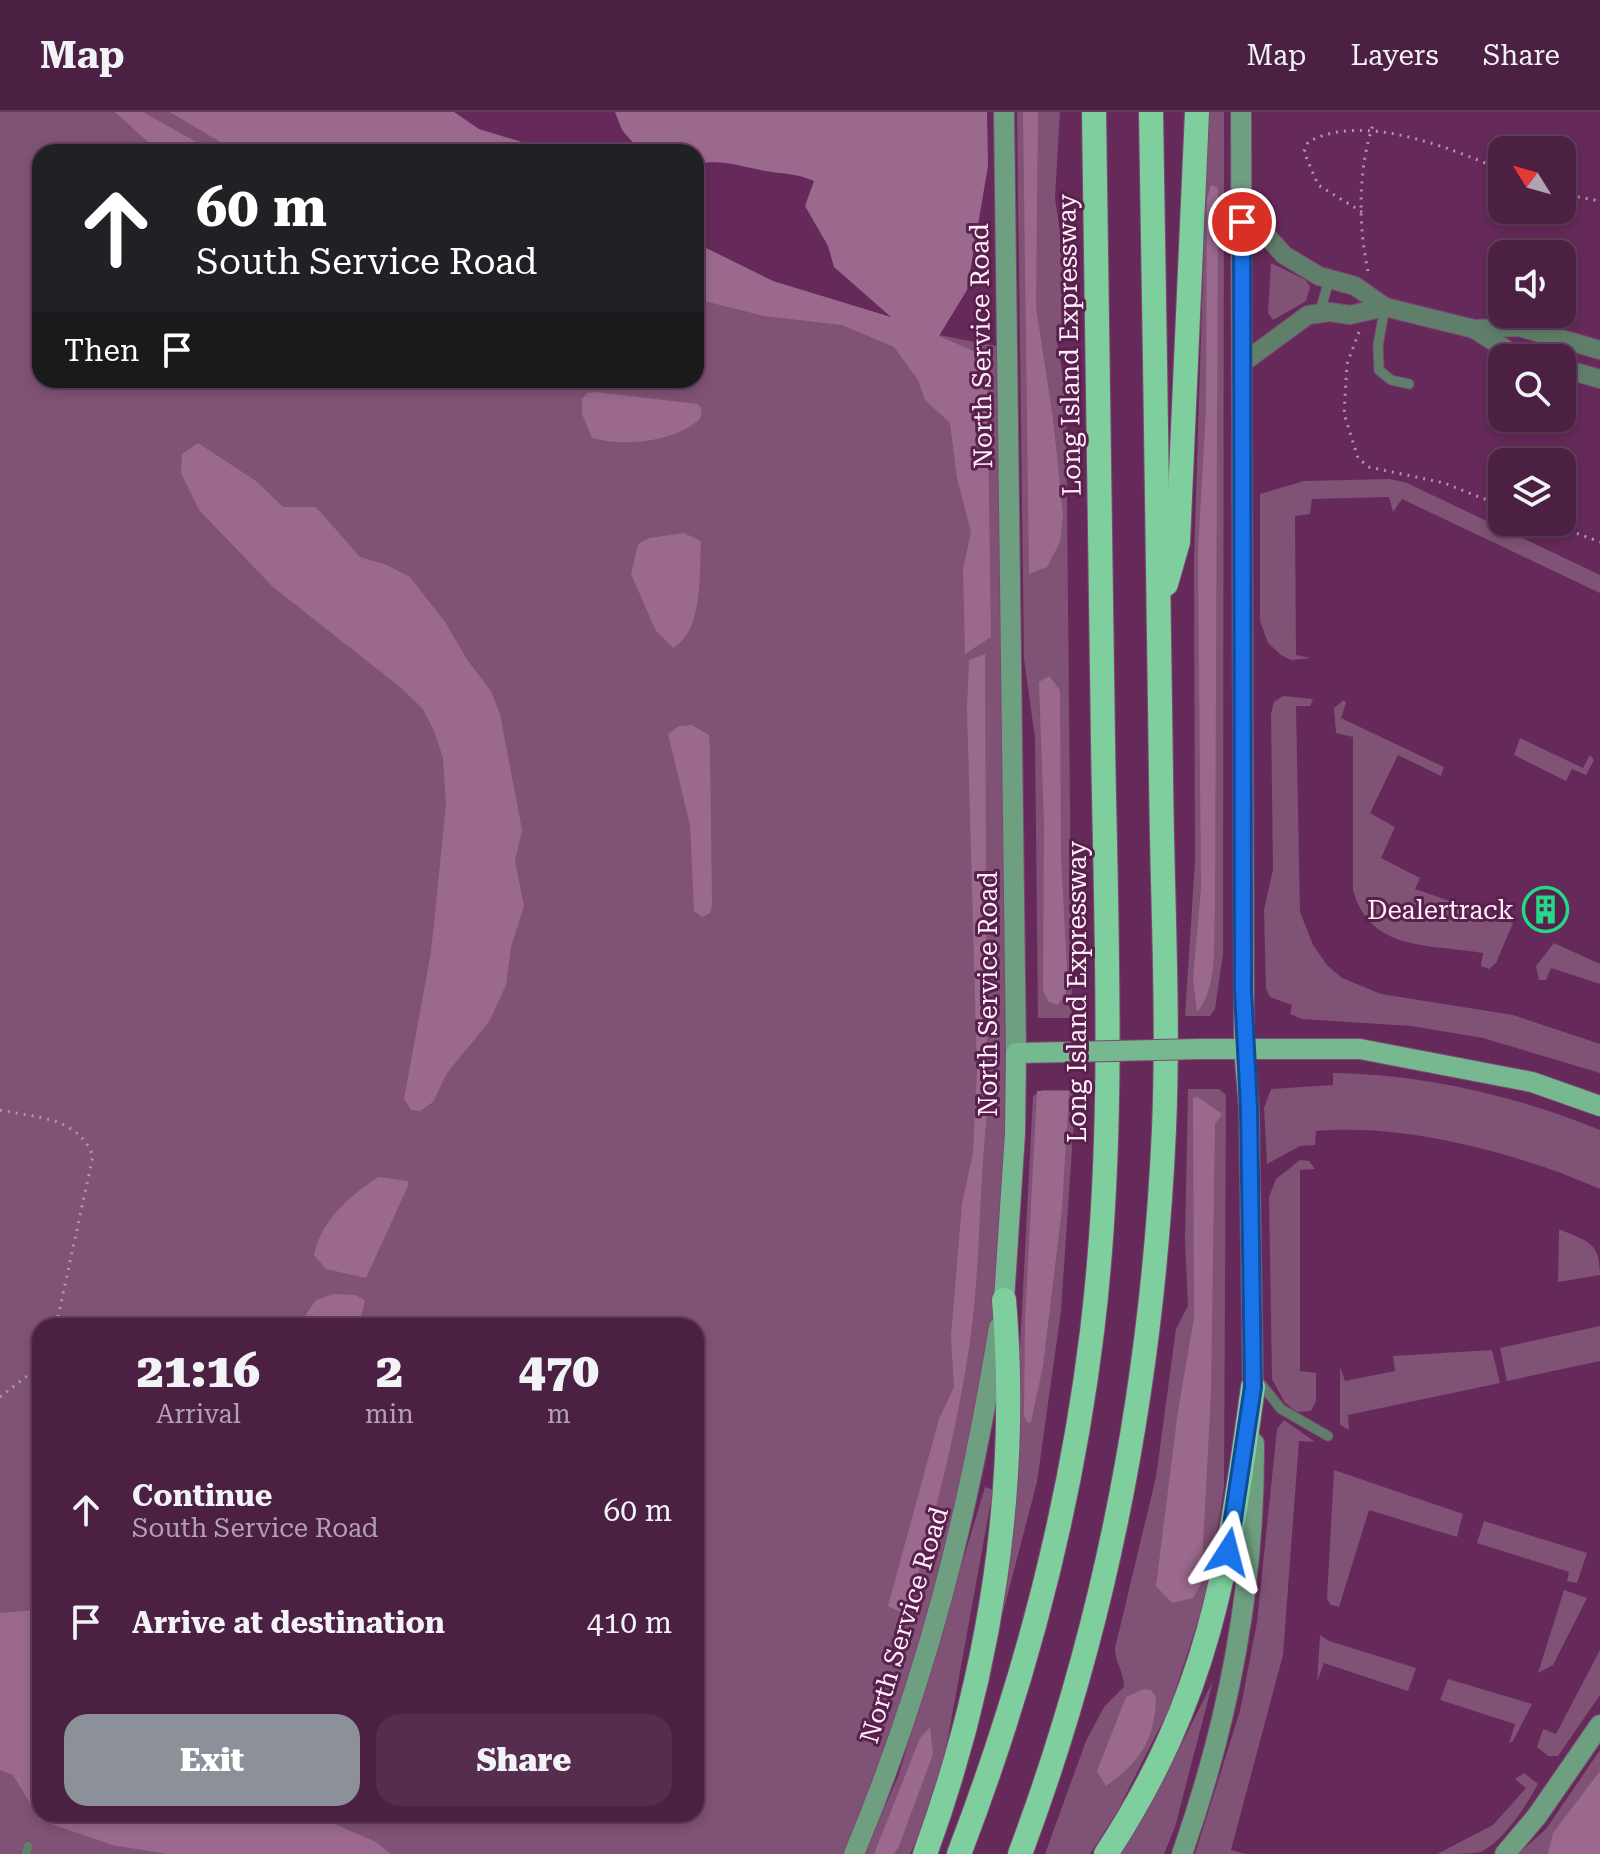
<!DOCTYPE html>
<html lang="en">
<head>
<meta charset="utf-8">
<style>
  :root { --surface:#4c2043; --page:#562d4e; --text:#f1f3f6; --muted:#b2a3b2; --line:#633e5c; --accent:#8c9099 }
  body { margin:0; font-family:"Roboto Serif",serif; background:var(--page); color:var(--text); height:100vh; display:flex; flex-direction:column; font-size:30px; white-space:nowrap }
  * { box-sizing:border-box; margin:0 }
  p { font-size:26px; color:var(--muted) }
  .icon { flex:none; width:44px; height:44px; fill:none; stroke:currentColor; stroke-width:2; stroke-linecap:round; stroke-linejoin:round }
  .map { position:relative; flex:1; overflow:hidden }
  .drawer { position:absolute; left:32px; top:1206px; width:672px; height:504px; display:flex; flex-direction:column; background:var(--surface); border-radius:24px; box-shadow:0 4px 12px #0003,0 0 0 2px var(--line) }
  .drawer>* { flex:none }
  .banner { position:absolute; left:32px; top:32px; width:672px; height:244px; border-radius:24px; box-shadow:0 4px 12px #0003,0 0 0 2px var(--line); background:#202124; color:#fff; overflow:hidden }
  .needle { width:52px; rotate:307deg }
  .buttons { position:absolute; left:1488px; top:24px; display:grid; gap:16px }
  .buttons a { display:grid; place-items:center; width:88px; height:88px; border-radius:16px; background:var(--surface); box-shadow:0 4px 12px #0003,0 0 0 2px var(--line); font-size:40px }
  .pin { position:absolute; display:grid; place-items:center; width:68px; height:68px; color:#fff; margin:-34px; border:4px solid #fff; border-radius:50%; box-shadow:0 2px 8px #0007 }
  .me { position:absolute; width:88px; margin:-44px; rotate:9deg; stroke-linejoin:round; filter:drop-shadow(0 0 6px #0008) }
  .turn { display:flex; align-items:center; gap:28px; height:168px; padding:0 32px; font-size:36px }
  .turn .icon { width:104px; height:104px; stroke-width:2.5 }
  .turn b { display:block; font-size:56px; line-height:68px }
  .then { display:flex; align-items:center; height:76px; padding:0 32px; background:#0003; gap:16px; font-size:30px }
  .eta { display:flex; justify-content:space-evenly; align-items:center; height:136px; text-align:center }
  .eta b { font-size:48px; font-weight:800; line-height:56px }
  .action { display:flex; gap:16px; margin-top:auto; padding:16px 32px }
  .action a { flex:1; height:92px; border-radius:24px; background:var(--accent); color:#fff; font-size:32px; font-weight:800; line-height:92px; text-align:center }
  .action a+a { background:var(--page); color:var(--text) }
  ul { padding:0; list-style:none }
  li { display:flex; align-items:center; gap:24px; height:112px; padding:0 32px }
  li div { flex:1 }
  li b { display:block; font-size:30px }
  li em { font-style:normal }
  header { display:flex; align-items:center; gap:48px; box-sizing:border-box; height:112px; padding:0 40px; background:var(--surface); border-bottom:2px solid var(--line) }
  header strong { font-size:38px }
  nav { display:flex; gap:44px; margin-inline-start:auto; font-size:28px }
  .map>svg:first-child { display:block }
  .green { fill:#805275; fill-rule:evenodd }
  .forest { fill:#9b698e }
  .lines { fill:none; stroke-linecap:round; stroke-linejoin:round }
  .lane-casing { stroke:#7d4a73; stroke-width:11 }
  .street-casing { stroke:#7d4a73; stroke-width:20 }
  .secondary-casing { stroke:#7d4a73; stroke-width:22 }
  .primary-casing { stroke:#7d4a73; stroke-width:22 }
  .highway-casing { stroke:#7d4a73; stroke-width:26 }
  .path { stroke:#b692ae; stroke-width:3; stroke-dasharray:2 6; stroke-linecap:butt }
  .lane { stroke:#607f6b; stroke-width:9 }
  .street { stroke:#607f6b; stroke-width:18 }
  .secondary { stroke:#6d9f80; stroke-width:20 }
  .primary { stroke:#76b88f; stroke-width:20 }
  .highway { stroke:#7ece9e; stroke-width:24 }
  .primary-bridge-casing { stroke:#7d4a73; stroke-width:22; stroke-linecap:butt }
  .primary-bridge { stroke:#76b88f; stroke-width:20 }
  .route-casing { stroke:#114b97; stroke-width:20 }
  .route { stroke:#1a73e8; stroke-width:14 }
  .labels { text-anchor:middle; stroke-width:6; stroke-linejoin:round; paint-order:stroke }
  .street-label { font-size:26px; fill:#feeff9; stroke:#591f4d }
  .poi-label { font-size:26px; fill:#feeff9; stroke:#591f4d; text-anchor:end }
</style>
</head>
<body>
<header>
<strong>Map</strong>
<nav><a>Map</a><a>Layers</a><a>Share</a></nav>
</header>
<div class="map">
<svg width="1600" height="1742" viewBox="0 0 1600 1742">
  <rect width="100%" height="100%" fill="#652a59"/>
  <g class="green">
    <path d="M0,0H169L237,40H40V268H696V177L1007,236L1011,1090L973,1370L854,1742H0ZM40,1214H696V1702H40Z"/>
    <path d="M1017,0H1060L1055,86L1067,168L1064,225L1056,224L1066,282L1072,906H1038L1035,626L1024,547Z"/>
    <path d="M1208,0H1224L1223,842L1215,897L1210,904H1185L1195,749L1194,448Z"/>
    <path d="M1271,151L1306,168L1310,175L1306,189L1273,208L1268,201Z"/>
    <path d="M1390,367L1407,371L1600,463V481L1402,387L1393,400L1389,385L1312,387L1310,402L1295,404L1296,543L1311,546L1291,548L1281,543L1268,531L1260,509V382L1304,369Z"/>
    <path d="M1283,584L1313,587L1310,594H1296L1300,800L1313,833L1327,853L1342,866L1381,882L1513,903L1600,932V961L1483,926L1411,914L1302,907L1290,902L1292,893L1270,885L1266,877L1264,798L1273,757L1271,602L1274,590Z"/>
    <path d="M1344,588L1346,591L1341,606L1444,655L1441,664L1398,643L1370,701L1395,715L1381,746L1420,766L1415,777L1513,811L1496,851L1489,857L1481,854L1483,841C1430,832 1370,840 1353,778V625L1336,621L1334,596Z"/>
    <path d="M1520,626L1583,656L1590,643L1594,648L1586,663L1572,657L1566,669L1514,643Z"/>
    <path d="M1554,831L1600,852V872L1551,856L1546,868H1539L1536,854Z"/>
    <path d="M1333,961C1423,962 1517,984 1600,1018V1077C1518,1041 1405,1011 1316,1019L1315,1033L1300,1034L1267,1052L1264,996L1271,977L1333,973Z"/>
    <path d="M1188,977H1219L1226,983L1224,1375L1209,1475L1170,1595L1117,1700L1090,1742H1045L1086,1629L1104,1595L1124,1575C1124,1560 1115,1551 1115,1536L1156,1365L1176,1217L1188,1194L1185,1129Z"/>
    <path d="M1042,978H1076L1061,1199L1037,1370L997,1523L1017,1293L1033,984Z"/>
    <path d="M1300,1048L1309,1049L1315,1057L1300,1058V1259L1316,1261V1289L1311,1299L1297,1300L1285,1291L1272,1267L1269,1085L1276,1067Z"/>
    <path d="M1559,1117C1586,1129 1600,1129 1600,1163L1558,1170Z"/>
    <path d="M1600,1214V1249L1507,1269L1500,1236Z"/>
    <path d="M1492,1238L1500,1271L1348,1303L1349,1318L1340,1313V1255L1345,1269L1395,1259L1393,1244Z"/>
    <path d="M1284,1308L1315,1330L1299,1329L1283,1543L1231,1738L1246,1742H1195L1240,1599L1257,1510L1277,1317Z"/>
    <path d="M1334,1358L1463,1402L1457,1425L1369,1398L1339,1495L1331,1493L1327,1487Z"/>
    <path d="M985,1375L993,1378L938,1681L910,1742H864L898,1665Z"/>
    <path d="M1484,1409L1587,1441L1577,1471L1567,1469L1569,1460L1477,1431Z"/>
    <path d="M1564,1478L1587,1486L1553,1553L1538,1561Z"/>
    <path d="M1320,1523L1329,1529L1416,1556L1408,1579L1324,1551L1317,1570Z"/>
    <path d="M1600,1538V1583L1558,1644H1548L1537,1635L1543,1617L1556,1622Z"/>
    <path d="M1448,1567L1532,1592L1513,1629L1509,1631L1515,1612L1440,1588Z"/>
    <path d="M1213,1569L1175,1715L1164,1742H1115L1158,1679Z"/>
    <path d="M1600,1638V1742H1518L1546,1717Z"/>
    <path d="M1524,1661L1538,1672C1526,1694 1504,1729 1481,1740C1470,1742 1449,1742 1437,1742L1493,1713L1526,1676L1515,1667Z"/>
  </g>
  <g class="forest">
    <path d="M115,0H143L214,40H159Z"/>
    <path d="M169,0H454L479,17L555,40H237Z"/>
    <path d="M615,0H987L988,54L967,178L939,224L987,245L991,525L965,542L963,457L971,420L957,366L950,311L925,288L918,268L894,235L842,213L764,204L696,187V131L773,169L891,205L834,155L828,134L805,94L814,69C796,61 782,62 765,59C739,54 722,47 696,52V40H641L622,18Z"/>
    <path d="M1023,0H1038L1036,195L1053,307L1063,403L1060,430L1047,455L1029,462Z"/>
    <path d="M1211,73L1218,76L1215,795C1213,827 1219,875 1197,900L1193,866L1201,776L1198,439L1206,298L1207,88Z"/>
    <path d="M596,280L698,292L702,298L700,307C674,330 626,335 592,326L582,302V287L587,281Z"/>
    <path d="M198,331L256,369L283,395H316L360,445L387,453L410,465L445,510L468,549L491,579L500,602L522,718L515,749L524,794L511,835L506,873L489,910L447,961L433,990L420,999L411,998L404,987L431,840L446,692L443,646L434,619L423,597L400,575L273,475L199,398L181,361L182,342Z"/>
    <path d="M684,421L701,429C699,460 704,519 673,536L656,519L631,462L638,432L649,426Z"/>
    <path d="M985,542L987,1001C978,1086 981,1171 966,1255C952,1339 930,1422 906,1503L888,1494L939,1307L954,1275L951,1225L962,1092L973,1041L977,958L967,596L969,548Z"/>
    <path d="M1049,564L1060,578L1061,745L1068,876L1058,893L1049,890L1043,878L1044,710L1039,570Z"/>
    <path d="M692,613L709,623L710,638L712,793L710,801L702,805L694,799L690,713L668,622L679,614Z"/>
    <path d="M1037,979H1069L1062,1096L1043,1254L1031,1310L1028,1311L1024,1304L1025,1209Z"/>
    <path d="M1198,985L1222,1002L1215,1012L1211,1281L1201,1472L1193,1486L1172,1491L1156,1474L1178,1299L1194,1206L1193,986Z"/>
    <path d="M378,1065L408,1069V1074L366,1166L326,1157L314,1143C320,1109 351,1083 378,1065Z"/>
    <path d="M334,1182L355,1183L365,1188L359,1214H298L316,1188Z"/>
    <path d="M36,1498L40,1501V1702H312L376,1730L391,1742H167L112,1733L40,1708L13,1663L0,1658V1501Z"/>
    <path d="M1144,1577L1151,1578L1156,1585C1155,1628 1140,1650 1106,1674L1097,1659L1126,1585Z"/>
    <path d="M930,1615L933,1642L899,1734L894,1742H874L920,1626Z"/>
    <path d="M1600,1659V1742H1548L1553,1721Z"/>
  </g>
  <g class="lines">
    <defs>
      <g id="lane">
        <path d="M1385,195L1378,233L1379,258L1391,268L1409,272"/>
        <path d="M1320,200L1329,168"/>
        <path d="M1257,1267L1281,1297L1328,1324"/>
        <path d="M26,1742L28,1734"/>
      </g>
      <g id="street">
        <path d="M1242,81L1267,124L1284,143L1319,164L1355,174L1385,195L1474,217L1519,215L1600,238"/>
        <path d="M1474,217L1512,241L1529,246"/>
        <path d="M1244,250L1308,203L1330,200L1350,203L1385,195"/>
        <path d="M1562,256L1600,267"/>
      </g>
      <g id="secondary">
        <path d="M1004,0L1016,941"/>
        <path d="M1241,0L1244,936"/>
        <path d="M854,1742C928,1565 968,1404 999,1215"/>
        <path d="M1182,1742C1229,1609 1255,1472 1254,1331"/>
        <path d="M1505,1742L1537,1704L1600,1613"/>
      </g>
      <g id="primary">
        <path d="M1244,936L1249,996L1253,1275"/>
        <path d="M1199,937H1360L1532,970L1600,994"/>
        <path d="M1004,1188L1015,1021L1016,941L1070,940"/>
      </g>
      <g id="highway">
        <path d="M1166,472L1178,430L1197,0"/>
        <path d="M925,1742C990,1564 1020,1376 1004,1188"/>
        <path d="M959,1742C1024,1573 1070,1400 1092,1220C1116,1024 1106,825 1103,628C1100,419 1097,209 1094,0"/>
        <path d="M1020,1742C1108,1508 1153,1266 1164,1017C1169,899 1162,781 1161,663C1159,442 1154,221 1151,0"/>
        <path d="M1106,1742C1209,1585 1228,1457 1253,1275"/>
      </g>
    </defs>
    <use href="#lane" class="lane-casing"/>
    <use href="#street" class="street-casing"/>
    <use href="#secondary" class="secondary-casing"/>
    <use href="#primary" class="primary-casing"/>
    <use href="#highway" class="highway-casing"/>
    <g class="path">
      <path d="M1562,82L1600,89"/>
      <path d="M1362,100L1318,73L1304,40L1308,30C1363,0 1447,35 1502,58"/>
      <path d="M1368,159C1358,113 1358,57 1373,13"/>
      <path d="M1359,220L1347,252L1344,302L1358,346L1369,355L1444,371L1502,394"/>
      <path d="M1547,410L1600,430"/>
      <path d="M0,998C36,1006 77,1004 93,1044L56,1214"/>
      <path d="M0,1285L40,1254"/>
    </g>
    <use href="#lane" class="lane"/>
    <use href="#street" class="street"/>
    <use href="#secondary" class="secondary"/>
    <use href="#primary" class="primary"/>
    <use href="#highway" class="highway"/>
    <defs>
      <path id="primary-bridge" d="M1070,940L1199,937"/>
    </defs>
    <use href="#primary-bridge" class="primary-bridge-casing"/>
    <use href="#primary-bridge" class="primary-bridge"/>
  </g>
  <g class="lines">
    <defs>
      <path id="route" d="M1228,1440L1253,1275L1249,996L1243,879L1242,110"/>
    </defs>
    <use href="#route" class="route-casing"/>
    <use href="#route" class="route"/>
  </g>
  <defs>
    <symbol id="building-ring" viewBox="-11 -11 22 22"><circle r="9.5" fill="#591f4d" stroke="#25d886" stroke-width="1.5"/><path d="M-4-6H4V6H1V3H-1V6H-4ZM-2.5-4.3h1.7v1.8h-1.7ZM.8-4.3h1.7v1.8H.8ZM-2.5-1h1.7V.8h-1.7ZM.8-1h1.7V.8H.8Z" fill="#25d886"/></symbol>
  </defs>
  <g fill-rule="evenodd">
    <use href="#building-ring" x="1520" y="772" width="51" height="51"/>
  </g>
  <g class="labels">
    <g class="street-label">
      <text transform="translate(1069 233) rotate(-91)" y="9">Long Island Expressway</text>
      <text transform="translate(981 234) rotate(-91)" y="9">North Service Road</text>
      <text transform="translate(1077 880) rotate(-90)" y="9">Long Island Expressway</text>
      <text transform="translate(988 882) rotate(-90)" y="9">North Service Road</text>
      <text transform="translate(904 1513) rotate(-73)" y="9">North Service Road</text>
    </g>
    <g class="poi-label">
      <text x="1514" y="807">Dealertrack</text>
    </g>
  </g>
</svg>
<div class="buttons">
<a><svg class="needle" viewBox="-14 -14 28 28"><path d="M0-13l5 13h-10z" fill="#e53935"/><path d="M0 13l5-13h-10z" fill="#b2a3b2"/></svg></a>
<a><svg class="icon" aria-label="sound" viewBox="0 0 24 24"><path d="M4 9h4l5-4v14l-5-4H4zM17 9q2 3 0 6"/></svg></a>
<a><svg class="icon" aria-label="search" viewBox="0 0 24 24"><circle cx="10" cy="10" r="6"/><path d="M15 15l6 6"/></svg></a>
<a><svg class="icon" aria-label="layers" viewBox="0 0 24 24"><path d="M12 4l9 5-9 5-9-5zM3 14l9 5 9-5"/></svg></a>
</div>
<div class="pin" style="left:1242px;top:110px;background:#d93025"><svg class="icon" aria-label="arrive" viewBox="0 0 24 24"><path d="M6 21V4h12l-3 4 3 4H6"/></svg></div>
<svg class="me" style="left:1228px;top:1440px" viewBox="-20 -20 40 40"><path d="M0-17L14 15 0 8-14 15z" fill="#1a73e8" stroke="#fff" stroke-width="4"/></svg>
<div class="banner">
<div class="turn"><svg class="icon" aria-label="ahead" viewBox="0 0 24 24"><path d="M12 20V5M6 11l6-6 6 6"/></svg><div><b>60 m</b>South Service Road</div></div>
<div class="then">Then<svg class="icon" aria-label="arrive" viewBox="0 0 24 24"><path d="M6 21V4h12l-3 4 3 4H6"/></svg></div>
</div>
<section class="drawer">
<div class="eta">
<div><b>21:16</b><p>Arrival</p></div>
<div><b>2</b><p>min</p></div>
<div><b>470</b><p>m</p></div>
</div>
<ul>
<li><svg class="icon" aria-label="ahead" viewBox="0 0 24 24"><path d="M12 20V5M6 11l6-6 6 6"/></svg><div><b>Continue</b><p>South Service Road</p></div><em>60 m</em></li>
<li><svg class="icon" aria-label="arrive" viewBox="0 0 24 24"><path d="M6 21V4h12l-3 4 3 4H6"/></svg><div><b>Arrive at destination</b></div><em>410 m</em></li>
</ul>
<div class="action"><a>Exit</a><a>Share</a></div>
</section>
</div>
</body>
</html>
